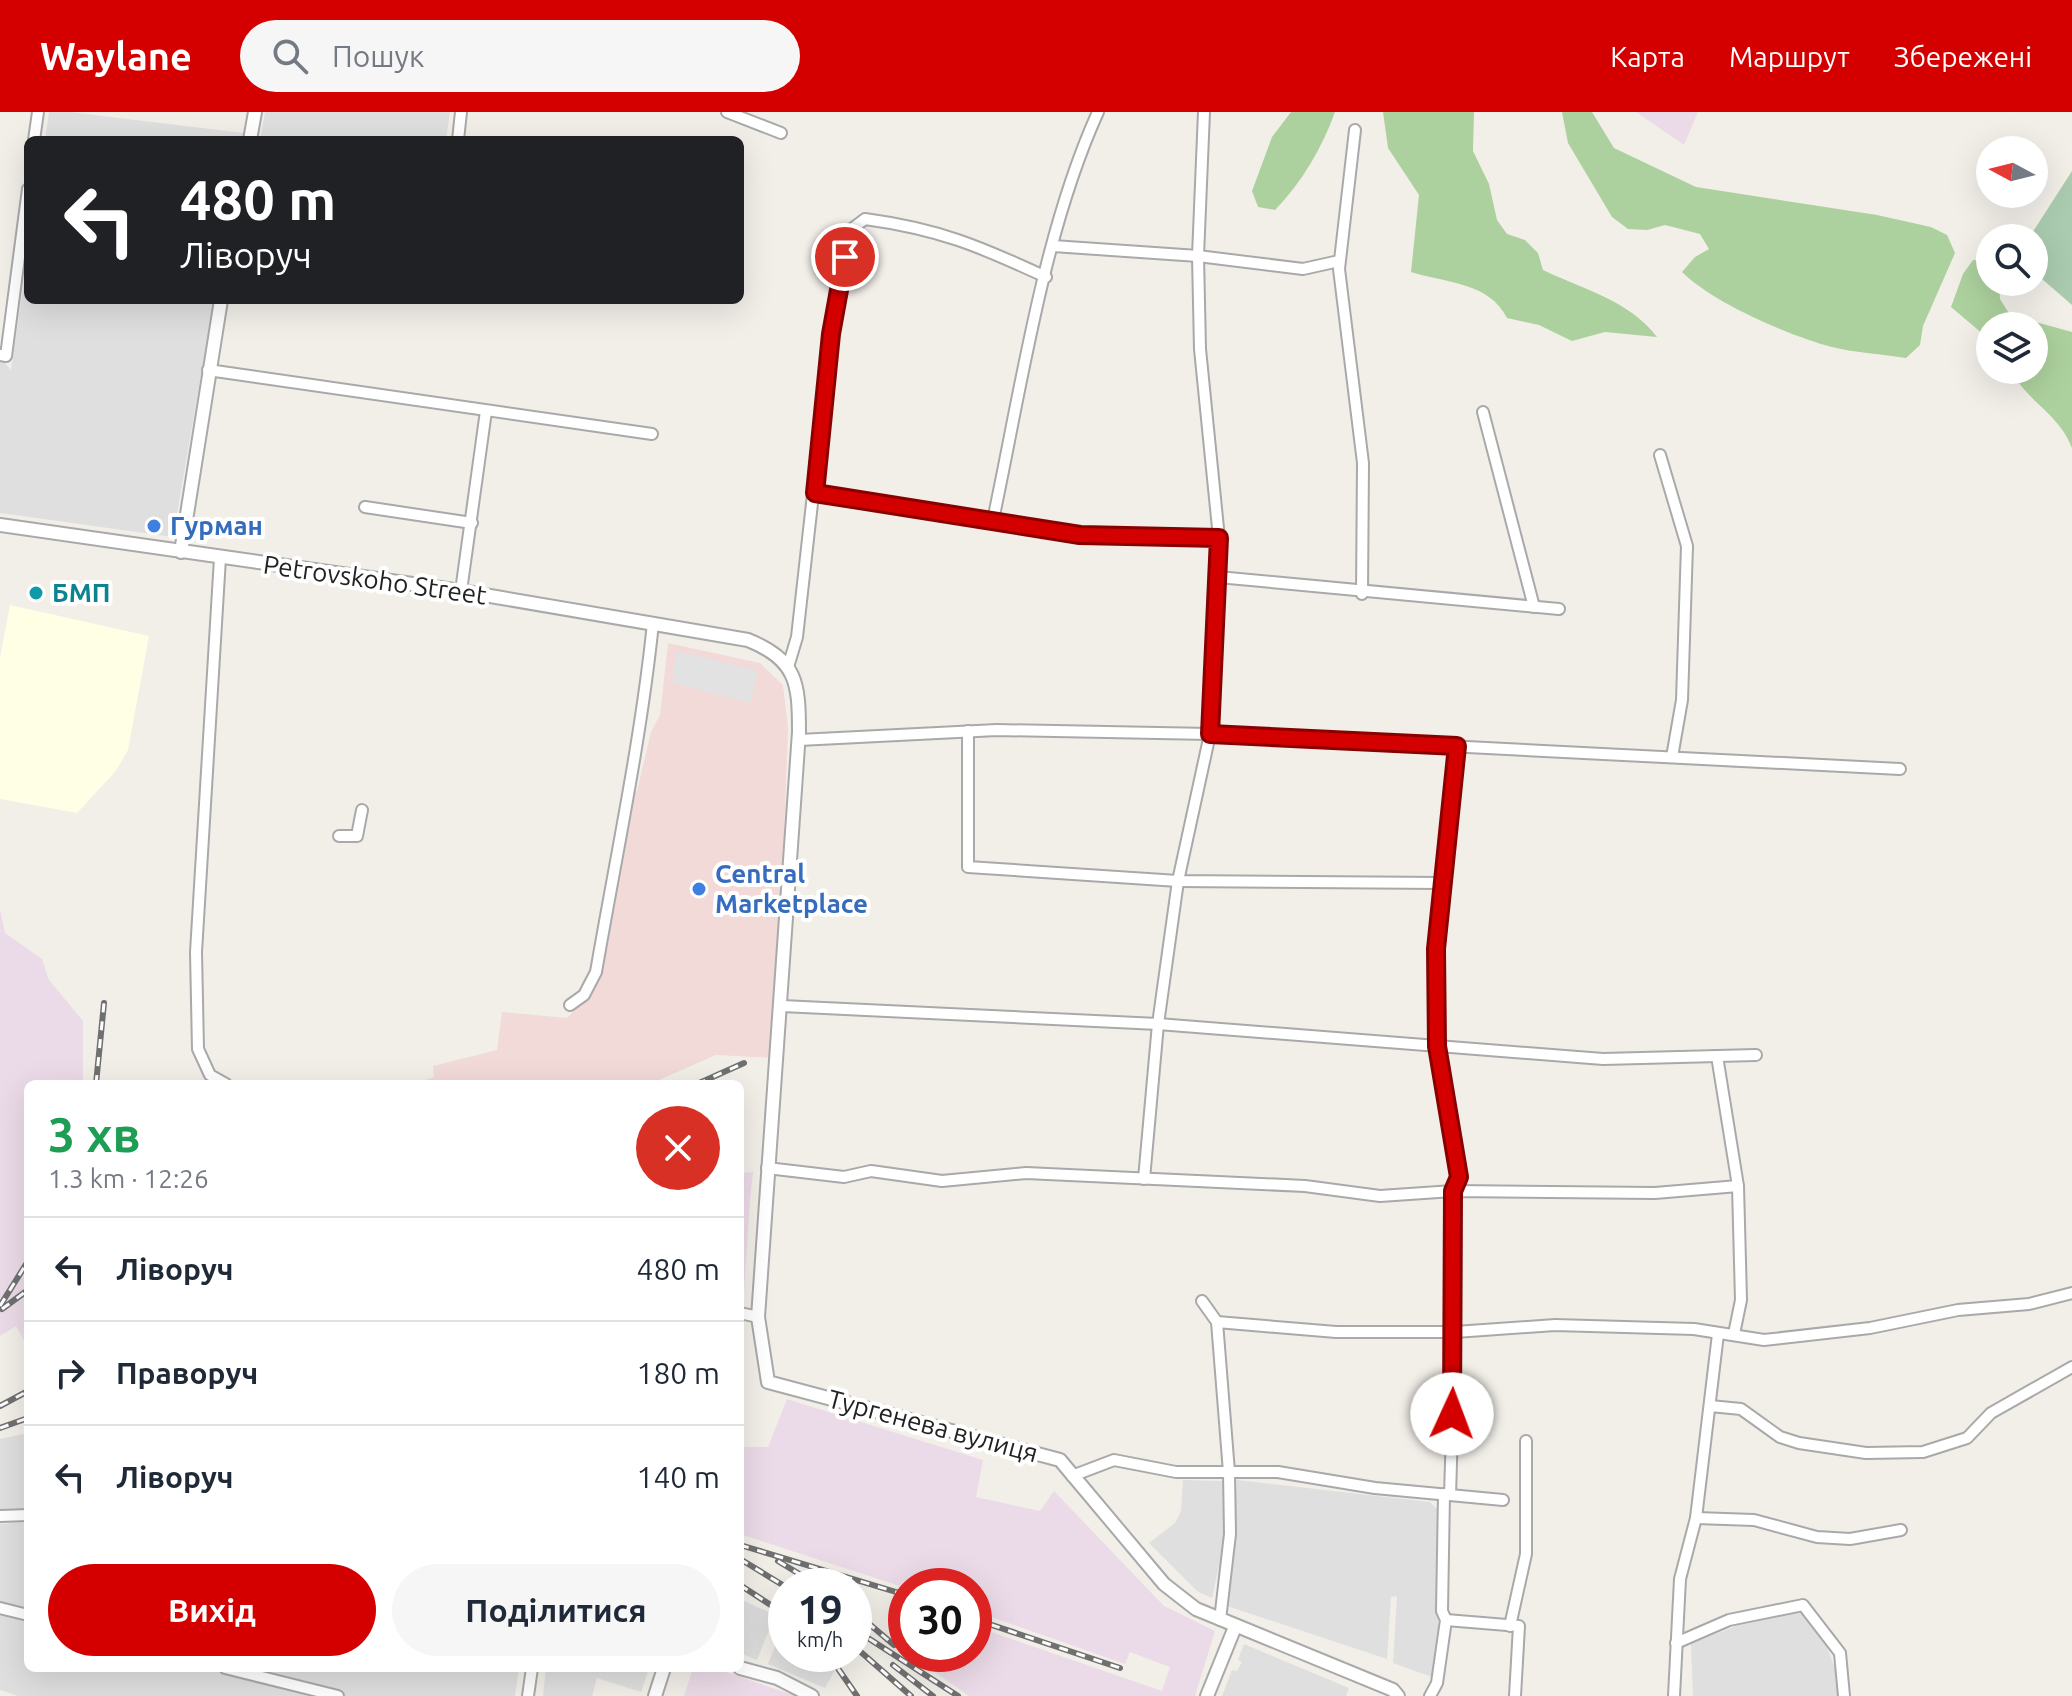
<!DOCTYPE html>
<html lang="uk">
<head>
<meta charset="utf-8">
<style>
  :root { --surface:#fff; --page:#f6f6f7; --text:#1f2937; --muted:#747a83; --line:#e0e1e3; --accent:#d40000 }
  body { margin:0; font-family:Ubuntu,sans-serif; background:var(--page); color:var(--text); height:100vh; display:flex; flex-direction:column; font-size:30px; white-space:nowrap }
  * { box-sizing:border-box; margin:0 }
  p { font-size:26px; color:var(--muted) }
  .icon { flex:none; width:44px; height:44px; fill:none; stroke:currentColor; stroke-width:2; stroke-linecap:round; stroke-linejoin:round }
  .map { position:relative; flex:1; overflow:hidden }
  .details { position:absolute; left:24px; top:968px; width:720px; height:592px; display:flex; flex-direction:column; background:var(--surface); border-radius:12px; box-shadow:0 8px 32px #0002 }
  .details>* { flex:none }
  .hud { position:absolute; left:24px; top:24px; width:720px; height:168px; border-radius:12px; box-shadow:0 8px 32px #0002; background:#202124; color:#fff; overflow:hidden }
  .needle { width:52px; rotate:277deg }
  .controls { position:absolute; left:1976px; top:24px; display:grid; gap:16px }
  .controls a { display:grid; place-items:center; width:72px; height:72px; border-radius:50%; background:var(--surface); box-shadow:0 8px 32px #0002; font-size:40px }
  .speed { position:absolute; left:768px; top:1456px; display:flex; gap:16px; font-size:40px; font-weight:700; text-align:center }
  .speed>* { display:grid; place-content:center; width:104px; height:104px; border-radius:50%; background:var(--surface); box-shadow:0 8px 32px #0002; line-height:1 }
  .speed small { font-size:20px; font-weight:400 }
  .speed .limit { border:12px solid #d22; background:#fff; color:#111 }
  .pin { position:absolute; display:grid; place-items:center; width:68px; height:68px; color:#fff; margin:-34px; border:4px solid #fff; border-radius:50%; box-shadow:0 2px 8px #0007 }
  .me { position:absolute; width:88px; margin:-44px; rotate:2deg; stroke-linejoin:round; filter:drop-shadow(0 0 6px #0008) }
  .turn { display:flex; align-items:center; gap:28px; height:168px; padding:0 24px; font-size:36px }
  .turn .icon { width:104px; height:104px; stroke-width:2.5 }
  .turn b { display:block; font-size:56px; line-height:68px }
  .round { display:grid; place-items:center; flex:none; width:84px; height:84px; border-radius:42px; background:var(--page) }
  .summary { display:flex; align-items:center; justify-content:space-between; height:136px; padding:0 24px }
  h1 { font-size:48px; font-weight:700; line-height:60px; color:#1e9e55 }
  .button { display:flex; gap:16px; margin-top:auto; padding:16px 24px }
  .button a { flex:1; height:92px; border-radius:48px; background:var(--accent); color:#fff; font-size:32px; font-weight:700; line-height:92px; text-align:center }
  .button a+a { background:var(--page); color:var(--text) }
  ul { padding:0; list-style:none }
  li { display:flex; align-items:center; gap:24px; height:104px; padding:0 24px; border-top:2px solid var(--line) }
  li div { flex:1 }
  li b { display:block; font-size:30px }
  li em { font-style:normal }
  header { display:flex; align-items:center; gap:48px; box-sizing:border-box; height:112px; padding:0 40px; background:var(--accent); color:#fff }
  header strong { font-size:38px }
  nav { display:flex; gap:44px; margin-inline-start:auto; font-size:28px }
  .search { width:560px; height:72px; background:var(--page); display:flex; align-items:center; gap:20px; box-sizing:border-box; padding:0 28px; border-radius:44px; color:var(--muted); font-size:30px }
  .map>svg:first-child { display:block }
  .residential { fill:#e0dfdf }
  .commercial { fill:#f2dad9 }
  .industrial { fill:#ebdbe8 }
  .education { fill:#ffffe5 }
  .forest { fill:#add19e }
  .cemetery { fill:#aacbaf }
  .parking { fill:#e2e2e2 }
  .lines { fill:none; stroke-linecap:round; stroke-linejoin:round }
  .minor-casing { stroke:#a9a9a9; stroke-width:14 }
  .tertiary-casing { stroke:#a9a9a9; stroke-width:16 }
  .minor { stroke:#fff; stroke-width:10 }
  .tertiary { stroke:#fff; stroke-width:12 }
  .rail-casing { stroke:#707070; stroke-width:6 }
  .rail { stroke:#fff; stroke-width:3; stroke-dasharray:9; stroke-linecap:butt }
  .route-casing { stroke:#8a0000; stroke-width:20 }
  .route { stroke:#d40000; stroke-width:14 }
  .shop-dot { fill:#3f7fe0; stroke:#fff; stroke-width:3 }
  .culture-dot { fill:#0f9aa8; stroke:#fff; stroke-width:3 }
  .labels { text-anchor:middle; stroke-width:8; stroke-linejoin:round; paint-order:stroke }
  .shop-label { font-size:26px; font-weight:bold; fill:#366cbe; stroke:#fff; text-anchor:start }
  .street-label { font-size:26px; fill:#222; stroke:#fff }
  .culture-label { font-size:26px; font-weight:bold; fill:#0d838f; stroke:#fff; text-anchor:start }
</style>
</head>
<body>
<header>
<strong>Waylane</strong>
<div class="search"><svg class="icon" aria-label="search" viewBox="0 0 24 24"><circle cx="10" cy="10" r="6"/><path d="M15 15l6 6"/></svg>Пошук</div>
<nav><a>Карта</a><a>Маршрут</a><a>Збережені</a></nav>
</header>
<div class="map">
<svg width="2072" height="1584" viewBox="0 0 2072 1584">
  <rect width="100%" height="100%" fill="#f2efe9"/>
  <g class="residential">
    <path d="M49,0H70L243,21L242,28H45Z"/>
    <path d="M265,0H450L446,28H260Z"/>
    <path d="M28,141V188H214L173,425L0,401V246L11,258Z"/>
    <path d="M28,1321V1396L0,1397V1327Z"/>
    <path d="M1183,1368L1224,1369L1227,1417L1212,1486L1197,1479L1149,1431L1175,1411L1181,1399Z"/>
    <path d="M1237,1368L1430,1390L1438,1398V1517L1432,1565L1393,1551L1397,1484L1391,1485L1387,1547L1227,1494Z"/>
    <path d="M28,1410V1556H519L515,1584H18L0,1578V1412Z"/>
    <path d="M740,1487L775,1503L757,1548L740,1541Z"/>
    <path d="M1801,1500L1826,1533L1836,1559L1838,1584H1693L1691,1532L1736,1514Z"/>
    <path d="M786,1517V1542L826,1544L835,1558L825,1576L768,1552L780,1522Z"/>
    <path d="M1244,1532L1349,1576L1346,1584H1222L1232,1558L1237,1559L1242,1550L1238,1548Z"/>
    <path d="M546,1556H649L641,1580L597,1566L592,1584H543Z"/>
  </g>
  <path class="commercial" d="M668,531L760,551L783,573L788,616L776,946L716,943L650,972H415L434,965L433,954L497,938L502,900L567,906L587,886L593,869L599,868L605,811L612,810L618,743L632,679H637L651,620L660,603Z"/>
  <g class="industrial">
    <path d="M1636,0H1698L1684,33Z"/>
    <path d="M0,797L5,821L42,847L49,868L83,909V972H28V1236L16,1214L0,1224Z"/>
    <path d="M753,1060L750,1089L743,1193L740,1061Z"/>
    <path d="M787,1287L983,1348L976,1385L1040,1399L1054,1379L1164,1494L1215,1519L1195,1584H969L909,1542H974V1514L1162,1579L1170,1555L1130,1540L1125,1552L974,1499V1474L906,1476L740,1422V1335H768Z"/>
    <path d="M693,1556H714L796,1584H684Z"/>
  </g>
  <path class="education" d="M10,493L149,524L128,638L115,660L77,701L0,687V546Z"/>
  <g class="forest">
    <path d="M1291,0H1335C1322,36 1302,70 1275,98L1258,95L1252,79L1272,25Z"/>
    <path d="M1383,0H1474L1473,39L1489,72L1497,108L1507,122L1525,128L1538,141L1543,158C1582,177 1629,188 1657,225L1605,220L1572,229L1539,213L1507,206C1489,170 1446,171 1411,160L1419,83L1388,36Z"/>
    <path d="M1562,0H1592L1614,36L1696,75L1877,103L1931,115L1947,123L1955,141L1923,214L1920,233L1906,246C1882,242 1856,241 1832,235C1790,224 1713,191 1682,160L1695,145L1709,137L1700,122L1665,113L1647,118L1628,117L1612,105L1568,31Z"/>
    <path d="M1973,148L1990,149V170H1999L2000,187L2010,203L2072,220V336C2059,302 2030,292 2010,258H2034V214H1990V228L1951,195L1963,162Z"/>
  </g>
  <path class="cemetery" d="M2072,59V193L2034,160V126H2029Z"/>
  <path class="parking" d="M676,539L758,559L750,591L672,571Z"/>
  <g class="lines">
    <defs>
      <g id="minor">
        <path d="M727,0L781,21"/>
        <path d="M1355,18L1339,157L1363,351L1362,482"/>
        <path d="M34,28L38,0"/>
        <path d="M458,28L461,0"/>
        <path d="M1053,134L1198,144L1303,157L1339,149"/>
        <path d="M0,243L6,244L28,77"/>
        <path d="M208,258L652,322"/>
        <path d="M1483,300L1534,495"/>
        <path d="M1660,343L1687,434L1682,588L1672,645"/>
        <path d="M815,381L1080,423L1219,426"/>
        <path d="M365,395L472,411"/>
        <path d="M993,408C1021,277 1043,121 1098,0"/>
        <path d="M220,446L196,840L198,937L210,963L226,972"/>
        <path d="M1218,465L1559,497"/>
        <path d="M461,479L486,299"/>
        <path d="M788,555L797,525L831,222L849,119L865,107C939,117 979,134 1046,165"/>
        <path d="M968,619V755L1178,769L1443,771"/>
        <path d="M799,628L997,618L1210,622L1900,657"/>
        <path d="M339,724H357L362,698"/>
        <path d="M570,893L584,883L596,860C616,744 641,628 653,511"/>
        <path d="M782,894L1158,912L1603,947L1756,943"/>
        <path d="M1717,944L1738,1074L1741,1188L1734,1222"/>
        <path d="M767,1056L844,1065L871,1059L942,1069L1026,1061L1305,1074L1380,1084L1453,1079L1655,1081L1738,1074"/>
        <path d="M1144,1067L1158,912L1178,769L1210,622L1214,573L1219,426L1200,237L1198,144L1204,0"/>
        <path d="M1202,1189L1217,1210L1229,1360L1230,1422L1220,1508"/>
        <path d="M740,1201L758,1205"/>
        <path d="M1217,1210L1336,1220H1455L1555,1213L1694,1217L1764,1228L1870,1216L1958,1198L2029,1192L2072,1181"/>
        <path d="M1710,1294L1741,1297L1780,1325L1799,1331L1866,1341L1923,1340L1967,1326L1991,1301L2072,1255"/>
        <path d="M1072,1364L1114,1348L1176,1360H1278L1375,1376L1503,1388"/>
        <path d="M1450,1383L1455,1220L1453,1079L1459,1065L1437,934L1436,837L1457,634"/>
        <path d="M0,1404L28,1403"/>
        <path d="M1696,1406L1754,1408L1817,1425L1850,1427L1901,1418"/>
        <path d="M0,1496L28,1503"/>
        <path d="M1446,1508L1519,1514L1515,1584"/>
        <path d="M1510,1514L1526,1442V1329"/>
        <path d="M1676,1531L1729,1508L1803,1493L1840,1541L1844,1584"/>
        <path d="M225,1556L338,1584"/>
        <path d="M528,1584L532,1556"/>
        <path d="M1430,1584L1437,1571L1446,1508L1442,1499L1444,1382"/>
        <path d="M1674,1584L1680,1467L1696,1406L1718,1222"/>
      </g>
      <g id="tertiary">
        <path d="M250,28L255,0"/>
        <path d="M0,413L461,479L748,528C797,548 799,571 799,620L758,1205L768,1270L1060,1348L1164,1472L1196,1497L1393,1578L1398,1584"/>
        <path d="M181,440L221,188"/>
        <path d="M740,1556L777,1566L812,1584"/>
        <path d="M655,1584L664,1556"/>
        <path d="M1207,1584L1235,1515"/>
      </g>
    </defs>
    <use href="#minor" class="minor-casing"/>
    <use href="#tertiary" class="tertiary-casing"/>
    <use href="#minor" class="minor"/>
    <use href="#tertiary" class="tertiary"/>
    <defs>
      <g id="rail">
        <path d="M96,972L104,891"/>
        <path d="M697,972L744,951"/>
        <path d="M0,1194L28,1149"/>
        <path d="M2,1197L28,1178"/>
        <path d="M0,1294L28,1279"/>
        <path d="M0,1316L28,1306"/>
        <path d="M740,1433L906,1483"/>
        <path d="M740,1447L786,1475"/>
        <path d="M778,1449L819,1474"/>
        <path d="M740,1473L786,1503"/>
        <path d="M854,1499L894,1533"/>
        <path d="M974,1507L1120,1556"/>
        <path d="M854,1517L958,1584"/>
        <path d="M854,1534L911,1584"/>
        <path d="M828,1542L857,1584"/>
        <path d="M893,1553L933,1584"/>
      </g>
    </defs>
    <use href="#rail" class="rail-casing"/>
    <use href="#rail" class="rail"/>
  </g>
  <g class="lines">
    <defs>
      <path id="route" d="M845,145L831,222L815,381L1080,423L1219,426L1210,622L1457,634L1436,837L1437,934L1459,1065L1453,1079L1452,1302"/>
    </defs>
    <use href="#route" class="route-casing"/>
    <use href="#route" class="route"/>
  </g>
  <g class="shop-dot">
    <circle cx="154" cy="414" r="8"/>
    <circle cx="699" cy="777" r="8"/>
  </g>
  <circle class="culture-dot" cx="36" cy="481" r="8"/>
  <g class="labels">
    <g class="shop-label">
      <text x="170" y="423">Гурман</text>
      <text x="715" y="771">Central<tspan x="715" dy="30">Marketplace</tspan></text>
    </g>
    <g class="street-label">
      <text transform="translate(375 468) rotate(8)" y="9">Petrovskoho Street</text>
      <text transform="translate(933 1314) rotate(15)" y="9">Тургенева вулиця</text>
    </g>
    <g class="culture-label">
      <text x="52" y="490">БМП</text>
    </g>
  </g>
</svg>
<div class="controls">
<a><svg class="needle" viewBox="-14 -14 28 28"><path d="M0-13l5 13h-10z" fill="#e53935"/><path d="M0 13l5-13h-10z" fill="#747a83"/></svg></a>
<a><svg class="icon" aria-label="search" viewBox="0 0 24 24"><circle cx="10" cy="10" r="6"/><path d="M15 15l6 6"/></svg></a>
<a><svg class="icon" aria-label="layers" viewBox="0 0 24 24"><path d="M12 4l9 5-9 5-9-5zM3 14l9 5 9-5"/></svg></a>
</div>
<div class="speed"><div>19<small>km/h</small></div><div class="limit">30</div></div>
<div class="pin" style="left:845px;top:145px;background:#d93025"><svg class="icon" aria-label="arrive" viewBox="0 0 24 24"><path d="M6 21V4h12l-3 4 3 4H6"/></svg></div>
<svg class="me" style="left:1452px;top:1302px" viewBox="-20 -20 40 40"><circle r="19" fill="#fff"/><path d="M0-13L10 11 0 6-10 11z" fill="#d40000"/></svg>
<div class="hud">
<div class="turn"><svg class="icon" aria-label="left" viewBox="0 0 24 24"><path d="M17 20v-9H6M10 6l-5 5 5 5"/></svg><div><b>480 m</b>Ліворуч</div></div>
</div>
<section class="details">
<div class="summary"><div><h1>3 хв</h1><p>1.3 km · 12:26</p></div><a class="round" style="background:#d93025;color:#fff"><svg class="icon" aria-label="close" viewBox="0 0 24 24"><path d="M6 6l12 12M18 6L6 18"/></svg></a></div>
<ul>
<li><svg class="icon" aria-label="left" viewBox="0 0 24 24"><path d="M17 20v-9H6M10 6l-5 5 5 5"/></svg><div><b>Ліворуч</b></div><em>480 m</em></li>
<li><svg class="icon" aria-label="right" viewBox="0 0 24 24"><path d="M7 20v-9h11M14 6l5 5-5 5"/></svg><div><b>Праворуч</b></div><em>180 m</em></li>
<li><svg class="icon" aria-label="left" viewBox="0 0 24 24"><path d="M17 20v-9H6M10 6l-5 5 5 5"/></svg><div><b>Ліворуч</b></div><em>140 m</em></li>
</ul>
<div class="button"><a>Вихід</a><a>Поділитися</a></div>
</section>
</div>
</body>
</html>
